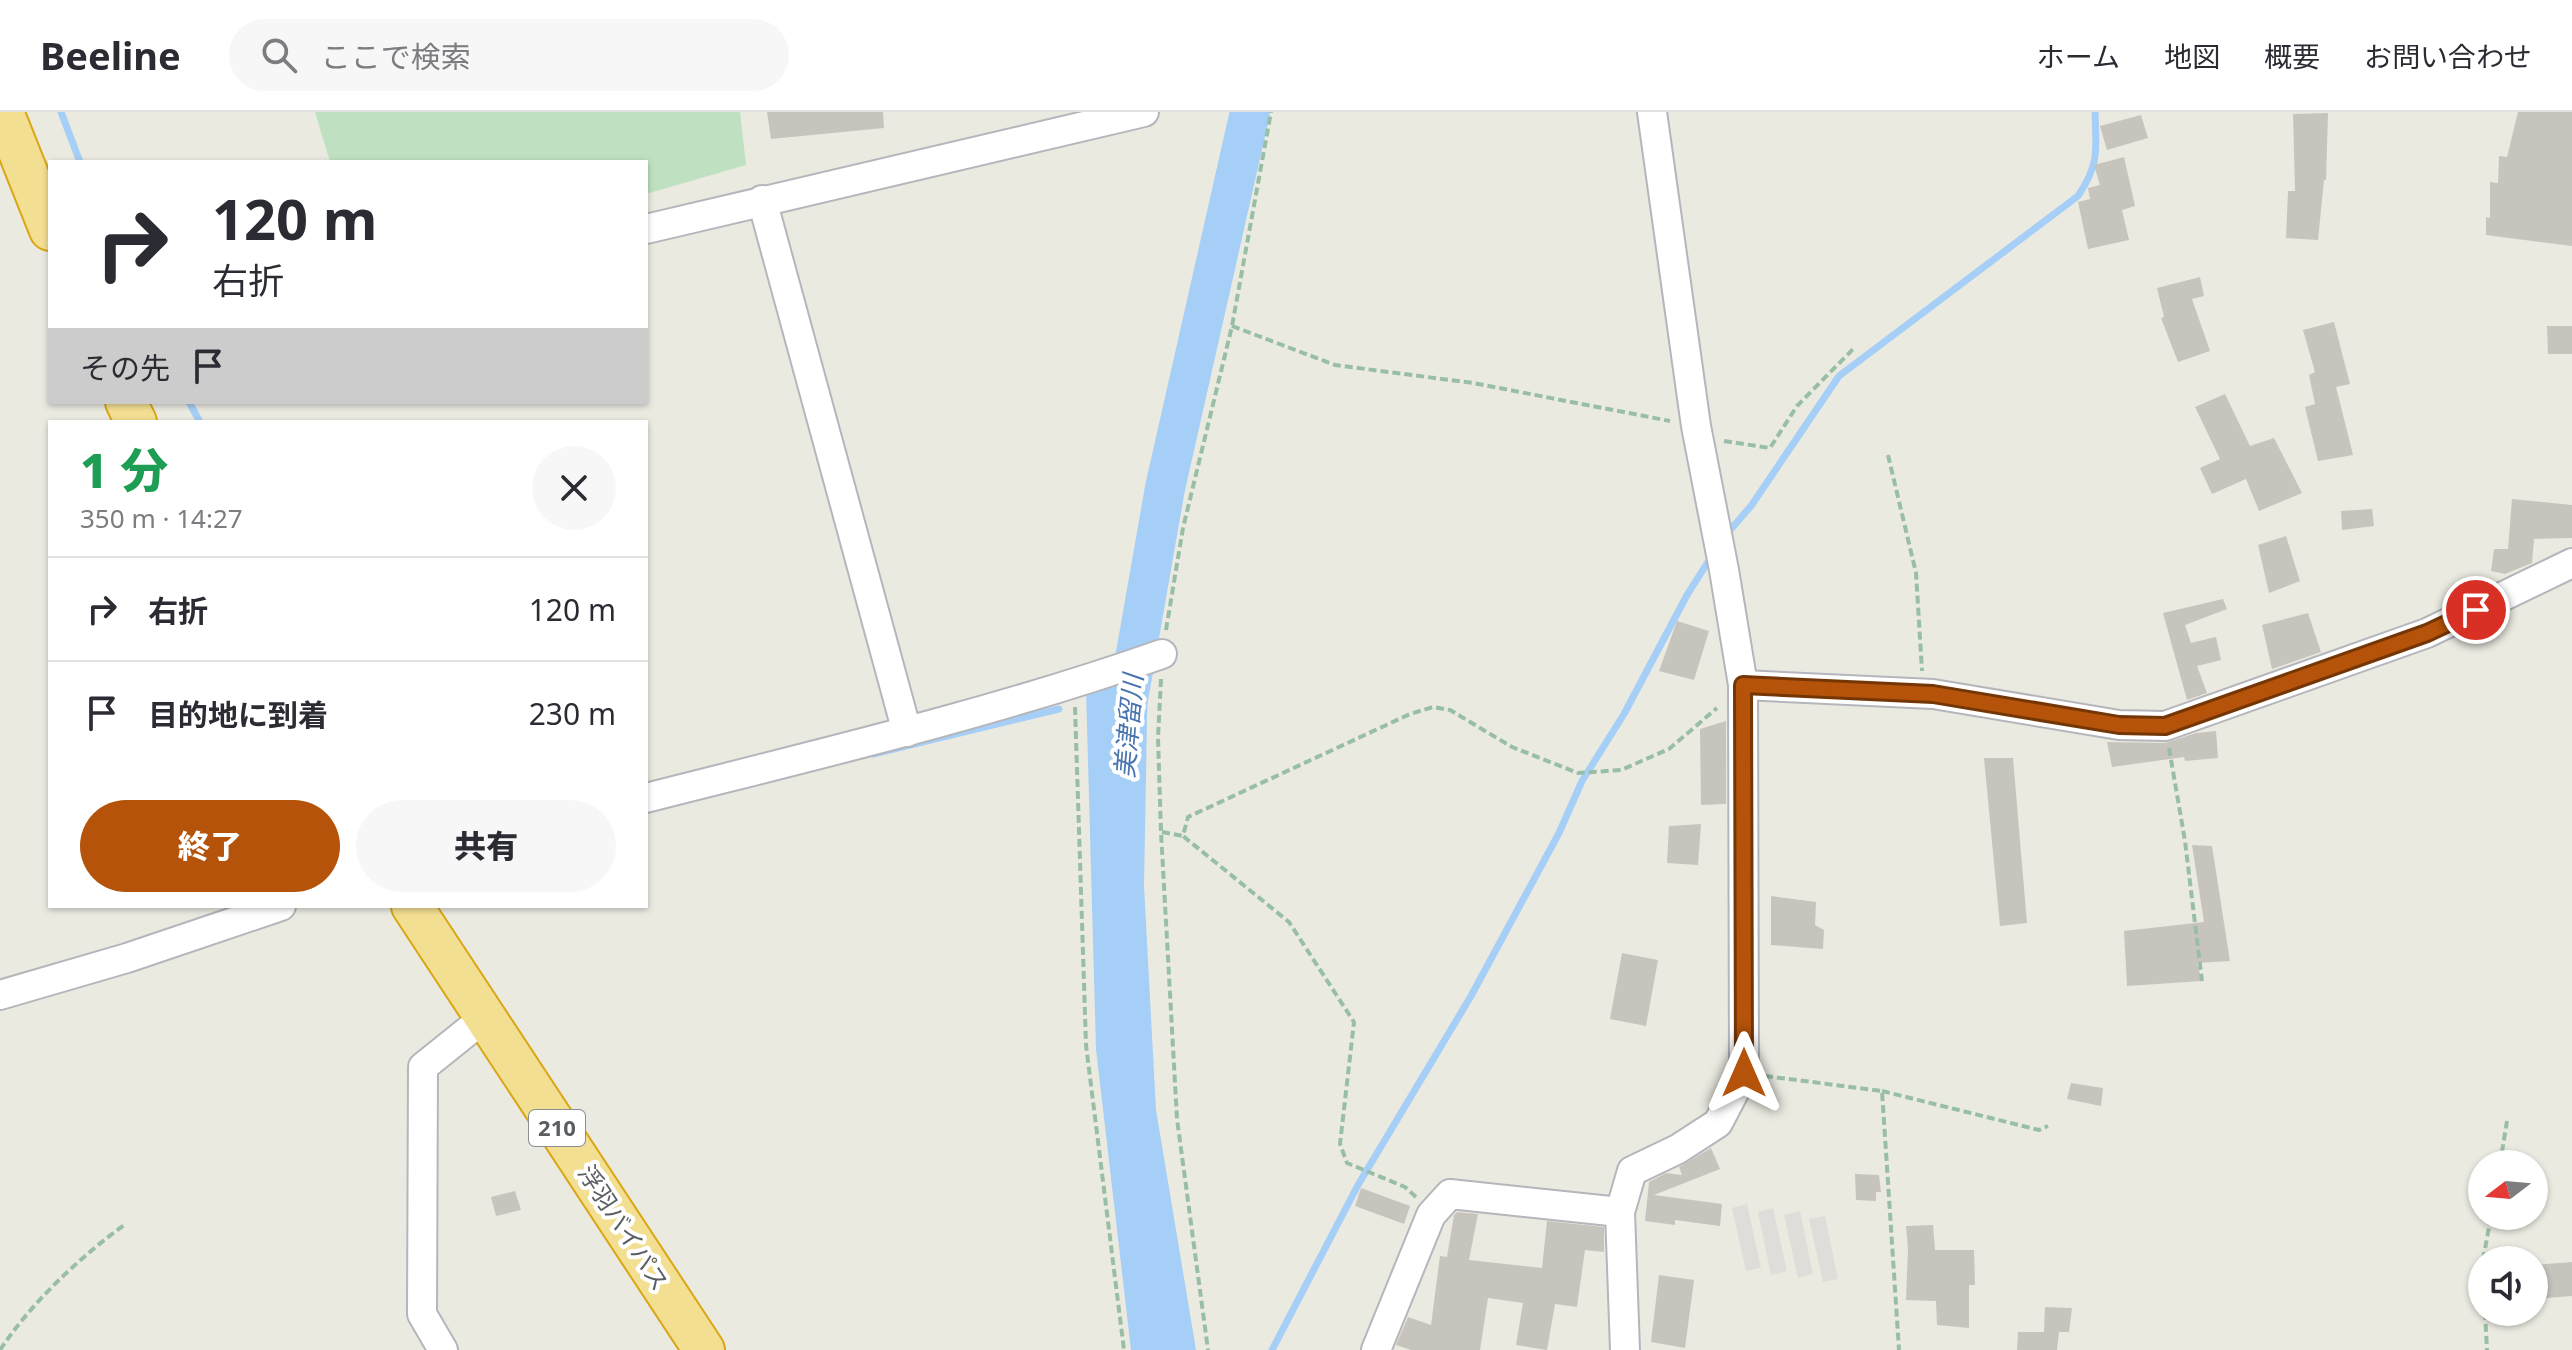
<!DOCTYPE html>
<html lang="ja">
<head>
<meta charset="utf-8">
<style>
  :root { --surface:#fff; --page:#f7f7f7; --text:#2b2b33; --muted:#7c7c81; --line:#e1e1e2; --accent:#b45309 }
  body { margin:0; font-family:"Noto Sans","Noto Sans JP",sans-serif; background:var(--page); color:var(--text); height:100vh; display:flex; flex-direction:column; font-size:30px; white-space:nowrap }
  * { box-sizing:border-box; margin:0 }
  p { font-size:26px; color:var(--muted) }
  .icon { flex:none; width:44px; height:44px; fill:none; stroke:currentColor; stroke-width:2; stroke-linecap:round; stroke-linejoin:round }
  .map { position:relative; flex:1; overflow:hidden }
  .side { position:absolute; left:48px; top:308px; width:600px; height:488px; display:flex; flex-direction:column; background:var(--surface); border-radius:0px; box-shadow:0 2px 6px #0004 }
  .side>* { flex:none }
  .guide { position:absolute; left:48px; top:48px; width:600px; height:244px; border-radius:0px; box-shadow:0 2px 6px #0004; background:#fff; color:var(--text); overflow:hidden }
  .needle { width:52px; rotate:254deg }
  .tools { position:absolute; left:2468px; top:1038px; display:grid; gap:16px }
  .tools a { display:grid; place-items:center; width:80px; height:80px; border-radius:50%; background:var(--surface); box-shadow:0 2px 6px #0004; font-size:40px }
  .pin { position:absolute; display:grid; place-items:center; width:68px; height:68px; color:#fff; margin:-34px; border:4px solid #fff; border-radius:50%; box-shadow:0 2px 8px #0007 }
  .me { position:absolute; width:88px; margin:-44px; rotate:0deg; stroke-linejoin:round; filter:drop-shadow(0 0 6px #0008) }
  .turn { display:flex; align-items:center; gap:28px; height:168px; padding:0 32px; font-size:36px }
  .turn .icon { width:104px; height:104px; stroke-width:2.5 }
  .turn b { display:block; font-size:56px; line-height:68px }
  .then { display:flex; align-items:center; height:76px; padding:0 32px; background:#0003; gap:16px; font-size:30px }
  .round { display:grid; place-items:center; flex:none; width:84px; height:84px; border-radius:42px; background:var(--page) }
  .headline { display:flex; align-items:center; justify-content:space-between; height:136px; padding:0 32px }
  h1 { font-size:48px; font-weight:800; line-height:60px; color:#1e9e55 }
  .cta { display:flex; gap:16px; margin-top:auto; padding:16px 32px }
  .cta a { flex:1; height:92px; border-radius:48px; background:var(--accent); color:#fff; font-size:32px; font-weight:800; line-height:92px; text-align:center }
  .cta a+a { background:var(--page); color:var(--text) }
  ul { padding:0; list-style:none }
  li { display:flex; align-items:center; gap:24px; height:104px; padding:0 32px; border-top:2px solid var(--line) }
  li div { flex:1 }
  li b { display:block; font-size:30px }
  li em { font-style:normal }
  header { display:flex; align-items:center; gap:48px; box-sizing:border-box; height:112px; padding:0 40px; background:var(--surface); border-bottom:2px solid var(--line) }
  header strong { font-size:38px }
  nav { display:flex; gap:44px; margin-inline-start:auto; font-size:28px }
  .search { width:560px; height:72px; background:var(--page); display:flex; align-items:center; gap:20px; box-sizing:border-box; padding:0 28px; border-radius:44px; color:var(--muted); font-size:30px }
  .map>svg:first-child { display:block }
  .industrial { fill:#dfddd9 }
  .green { fill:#bfe1c1 }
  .water { fill:#a6cff7 }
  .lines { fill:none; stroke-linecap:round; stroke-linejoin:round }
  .stream { stroke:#a6cff7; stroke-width:7 }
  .river { stroke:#a6cff7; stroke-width:40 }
  .building { fill:#c7c4be }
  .minor-casing { stroke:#b4b6bb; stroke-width:32 }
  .highway-casing { stroke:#d9a614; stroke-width:44 }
  .path { stroke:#98bfa5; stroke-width:4; stroke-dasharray:8 4; stroke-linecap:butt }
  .minor { stroke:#fff; stroke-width:28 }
  .highway { stroke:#f3df91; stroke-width:40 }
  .route-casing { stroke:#753606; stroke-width:20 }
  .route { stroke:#b45309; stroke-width:14 }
  .labels { text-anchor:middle; stroke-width:8; stroke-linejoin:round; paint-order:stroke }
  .shield { fill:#fff; stroke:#8c8e90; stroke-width:2 }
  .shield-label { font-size:22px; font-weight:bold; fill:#5a5d61 }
  .street-label { font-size:24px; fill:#5a5d61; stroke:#fff }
  .water-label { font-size:26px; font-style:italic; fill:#4875af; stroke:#fff }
</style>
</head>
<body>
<header>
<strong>Beeline</strong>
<div class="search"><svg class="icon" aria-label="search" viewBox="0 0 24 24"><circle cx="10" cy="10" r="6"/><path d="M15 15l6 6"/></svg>ここで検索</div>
<nav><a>ホーム</a><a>地図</a><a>概要</a><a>お問い合わせ</a></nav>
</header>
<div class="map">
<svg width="2572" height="1238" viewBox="0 0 2572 1238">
  <rect width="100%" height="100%" fill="#ebeae1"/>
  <g class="industrial">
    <path d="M1747,1092L1761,1156L1746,1159L1732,1096Z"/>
    <path d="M1773,1096L1787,1159L1771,1163L1758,1100Z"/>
    <path d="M1800,1099L1813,1162L1798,1166L1784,1103Z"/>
    <path d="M1825,1104L1838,1167L1823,1170L1809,1107Z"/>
  </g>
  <path class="green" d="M315,0H740L746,53L646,82V50H330Z"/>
  <path class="water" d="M1148,554L1144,774L1156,998L1196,1238H1131L1096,937L1086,578Z"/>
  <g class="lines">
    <g class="stream">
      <path d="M61,0L80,50"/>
      <path d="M189,290L200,310"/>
      <path d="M1724,425L1751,394L1839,264L2078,84C2100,51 2096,38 2095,0"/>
      <path d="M873,642L1059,597"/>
      <path d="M1272,1238L1358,1073L1471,884L1559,721L1582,669L1624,602L1687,483L1713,442"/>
    </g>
    <path class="river" d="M1128,587L1165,376L1250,0"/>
  </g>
  <g class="building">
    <path d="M767,0H883L884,16L771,27Z"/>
    <path d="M2518,0H2572V134L2486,123V105L2490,106V70L2498,71L2499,44L2507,45Z"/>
    <path d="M2328,1L2326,68H2324L2318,128L2286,126L2288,79H2295L2293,2Z"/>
    <path d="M2141,3L2148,26L2107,38L2100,14Z"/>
    <path d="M2124,45L2135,94L2122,98L2129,128L2088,137L2078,90L2090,87L2088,76L2100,73L2094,53Z"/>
    <path d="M2200,165L2204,184L2192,187L2210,239L2178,250L2161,206L2164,205L2157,176Z"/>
    <path d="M2334,210L2350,272L2336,275L2353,343L2318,349L2305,295L2315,292L2309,263L2315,260L2303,218Z"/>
    <path d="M2547,214H2572V242H2548Z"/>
    <path d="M2225,282L2250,334L2274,326L2302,381L2259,399L2246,367L2212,382L2200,356L2220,347L2195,295Z"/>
    <path d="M2512,387L2572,393V426L2534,427L2532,451L2505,462L2491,459L2494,437H2508Z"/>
    <path d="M2372,397L2374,414L2342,418L2341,399Z"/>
    <path d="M2286,424L2300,469L2269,481L2258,433Z"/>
    <path d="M2223,487L2227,497L2185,513L2191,531L2216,525L2221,548L2197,554L2207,581L2187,588L2163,501Z"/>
    <path d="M2308,501L2321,540L2272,557L2262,513Z"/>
    <path d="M1677,509L1709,519L1694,568L1659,559Z"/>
    <path d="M1726,609V692L1701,693L1700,617Z"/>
    <path d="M2216,619L2218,646L2185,649L2184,645L2112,655L2107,630L2165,631L2196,621Z"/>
    <path d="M1984,646H2013L2027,811L2000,814Z"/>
    <path d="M1701,712L1698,753L1667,751L1669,714Z"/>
    <path d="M2192,733L2212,734L2230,849L2197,851L2202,869L2127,874L2124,819L2204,810Z"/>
    <path d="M1771,784L1816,790L1815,813L1824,818L1823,837L1771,833Z"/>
    <path d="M1622,841L1658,848L1646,914L1610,907Z"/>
    <path d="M2071,971L2103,976L2101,994L2067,987Z"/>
    <path d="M1711,1036L1720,1057L1654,1083L1722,1092L1720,1114L1675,1108V1113L1645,1109L1649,1070L1666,1061L1682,1063L1679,1055Z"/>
    <path d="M1855,1062L1879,1063L1881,1080H1876V1089L1856,1088Z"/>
    <path d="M1361,1076L1410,1094L1404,1112L1355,1094Z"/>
    <path d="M515,1079L521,1098L496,1104L491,1085Z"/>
    <path d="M1457,1100L1478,1102L1469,1148L1542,1156L1547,1109L1604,1115V1140L1585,1138L1577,1195L1555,1192L1547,1238L1516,1233L1523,1191L1488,1186L1480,1238H1411L1396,1233L1408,1205L1431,1213L1440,1144L1447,1145L1454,1103Z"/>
    <path d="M1933,1113L1935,1138H1974L1975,1173H1969V1216L1937,1213L1936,1189L1906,1188L1908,1137L1906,1114Z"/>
    <path d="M2572,1150V1184L2534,1187V1153Z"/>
    <path d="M1659,1163L1694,1168L1685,1236L1651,1230Z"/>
    <path d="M2045,1195L2072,1196L2069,1220H2059L2057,1238H2017L2018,1220H2044Z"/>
  </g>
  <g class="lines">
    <defs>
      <g id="minor">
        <path d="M762,88L907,620"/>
        <path d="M646,117L1144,0"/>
        <path d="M1743,573L1933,582L2119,613L2165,614L2427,521L2572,451"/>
        <path d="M646,686C819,642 994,601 1162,542"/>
        <path d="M0,883L127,846L281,794"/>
        <path d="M443,1238L422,1202L423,955L484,906"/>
        <path d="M1376,1238L1431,1103L1450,1082L1620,1100"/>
        <path d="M1625,1238L1620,1100L1632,1059L1678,1037L1718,1011L1744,961L1743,573L1724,458L1696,314L1652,0"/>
      </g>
      <g id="highway">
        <path d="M3,0L50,118"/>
        <path d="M126,290L136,310"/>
        <path d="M412,794L704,1238"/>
      </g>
    </defs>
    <use href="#minor" class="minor-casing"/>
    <use href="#highway" class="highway-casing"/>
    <g class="path">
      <path d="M1232,214L1335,253L1473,271L1670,309"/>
      <path d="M1724,329L1770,336L1797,294L1855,235"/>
      <path d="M1888,343L1916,461L1922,559"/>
      <path d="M1166,518L1183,416L1232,214L1271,0"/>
      <path d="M1161,567L1158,626L1161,720L1177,1007L1208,1238"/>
      <path d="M1075,595L1086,933L1124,1238"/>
      <path d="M2169,636L2185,729L2202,869"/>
      <path d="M1162,720L1183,724"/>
      <path d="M1765,964L1882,979L1899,1238"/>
      <path d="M1882,979L2039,1018L2048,1014"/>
      <path d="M2500,1052L2507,1009"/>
      <path d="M1416,1085L1405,1075L1347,1051L1340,1032L1354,910L1289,810L1183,724L1188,705L1410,602L1433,595L1450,598L1512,635L1578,661L1621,658L1669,637L1717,596"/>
      <path d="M2483,1148L2491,1104"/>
      <path d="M2485,1200L2487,1238"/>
      <path d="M0,1238C32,1190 78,1147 124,1113"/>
    </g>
    <use href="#minor" class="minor"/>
    <use href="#highway" class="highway"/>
  </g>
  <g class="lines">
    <defs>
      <path id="route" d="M1744,961L1743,573L1933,582L2119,613L2165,614L2427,521L2476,498"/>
    </defs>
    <use href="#route" class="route-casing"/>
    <use href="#route" class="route"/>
  </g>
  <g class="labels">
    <rect class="shield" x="529" y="998" width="56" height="36" rx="6"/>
    <g class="shield-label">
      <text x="557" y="1024">210</text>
    </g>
    <g class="street-label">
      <text transform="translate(623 1116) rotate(57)" y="8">浮羽バイパス</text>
    </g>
    <g class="water-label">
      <text transform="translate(1129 614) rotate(-85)" y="9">美津留川</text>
    </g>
  </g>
</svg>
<div class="tools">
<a><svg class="needle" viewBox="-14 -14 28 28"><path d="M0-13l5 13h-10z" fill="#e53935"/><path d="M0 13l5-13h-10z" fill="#7c7c81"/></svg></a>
<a><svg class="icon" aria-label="sound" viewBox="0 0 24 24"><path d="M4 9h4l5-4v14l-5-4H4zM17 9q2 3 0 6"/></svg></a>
</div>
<div class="pin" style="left:2476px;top:498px;background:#d93025"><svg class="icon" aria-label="arrive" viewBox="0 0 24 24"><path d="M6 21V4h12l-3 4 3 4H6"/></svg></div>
<svg class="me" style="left:1744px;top:961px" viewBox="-20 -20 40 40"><path d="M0-17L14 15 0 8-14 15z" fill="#b45309" stroke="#fff" stroke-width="4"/></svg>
<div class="guide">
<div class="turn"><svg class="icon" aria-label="right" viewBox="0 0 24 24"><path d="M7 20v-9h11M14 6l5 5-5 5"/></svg><div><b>120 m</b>右折</div></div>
<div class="then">その先<svg class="icon" aria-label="arrive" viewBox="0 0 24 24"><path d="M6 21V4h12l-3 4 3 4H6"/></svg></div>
</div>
<section class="side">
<div class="headline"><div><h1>1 分</h1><p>350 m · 14:27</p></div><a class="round"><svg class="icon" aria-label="close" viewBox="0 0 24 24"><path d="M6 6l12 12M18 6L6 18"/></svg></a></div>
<ul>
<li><svg class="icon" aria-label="right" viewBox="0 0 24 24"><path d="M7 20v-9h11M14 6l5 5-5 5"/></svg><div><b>右折</b></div><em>120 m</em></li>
<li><svg class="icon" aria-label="arrive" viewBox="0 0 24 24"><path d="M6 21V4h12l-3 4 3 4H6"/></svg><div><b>目的地に到着</b></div><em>230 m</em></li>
</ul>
<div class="cta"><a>終了</a><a>共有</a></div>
</section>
</div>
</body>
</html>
